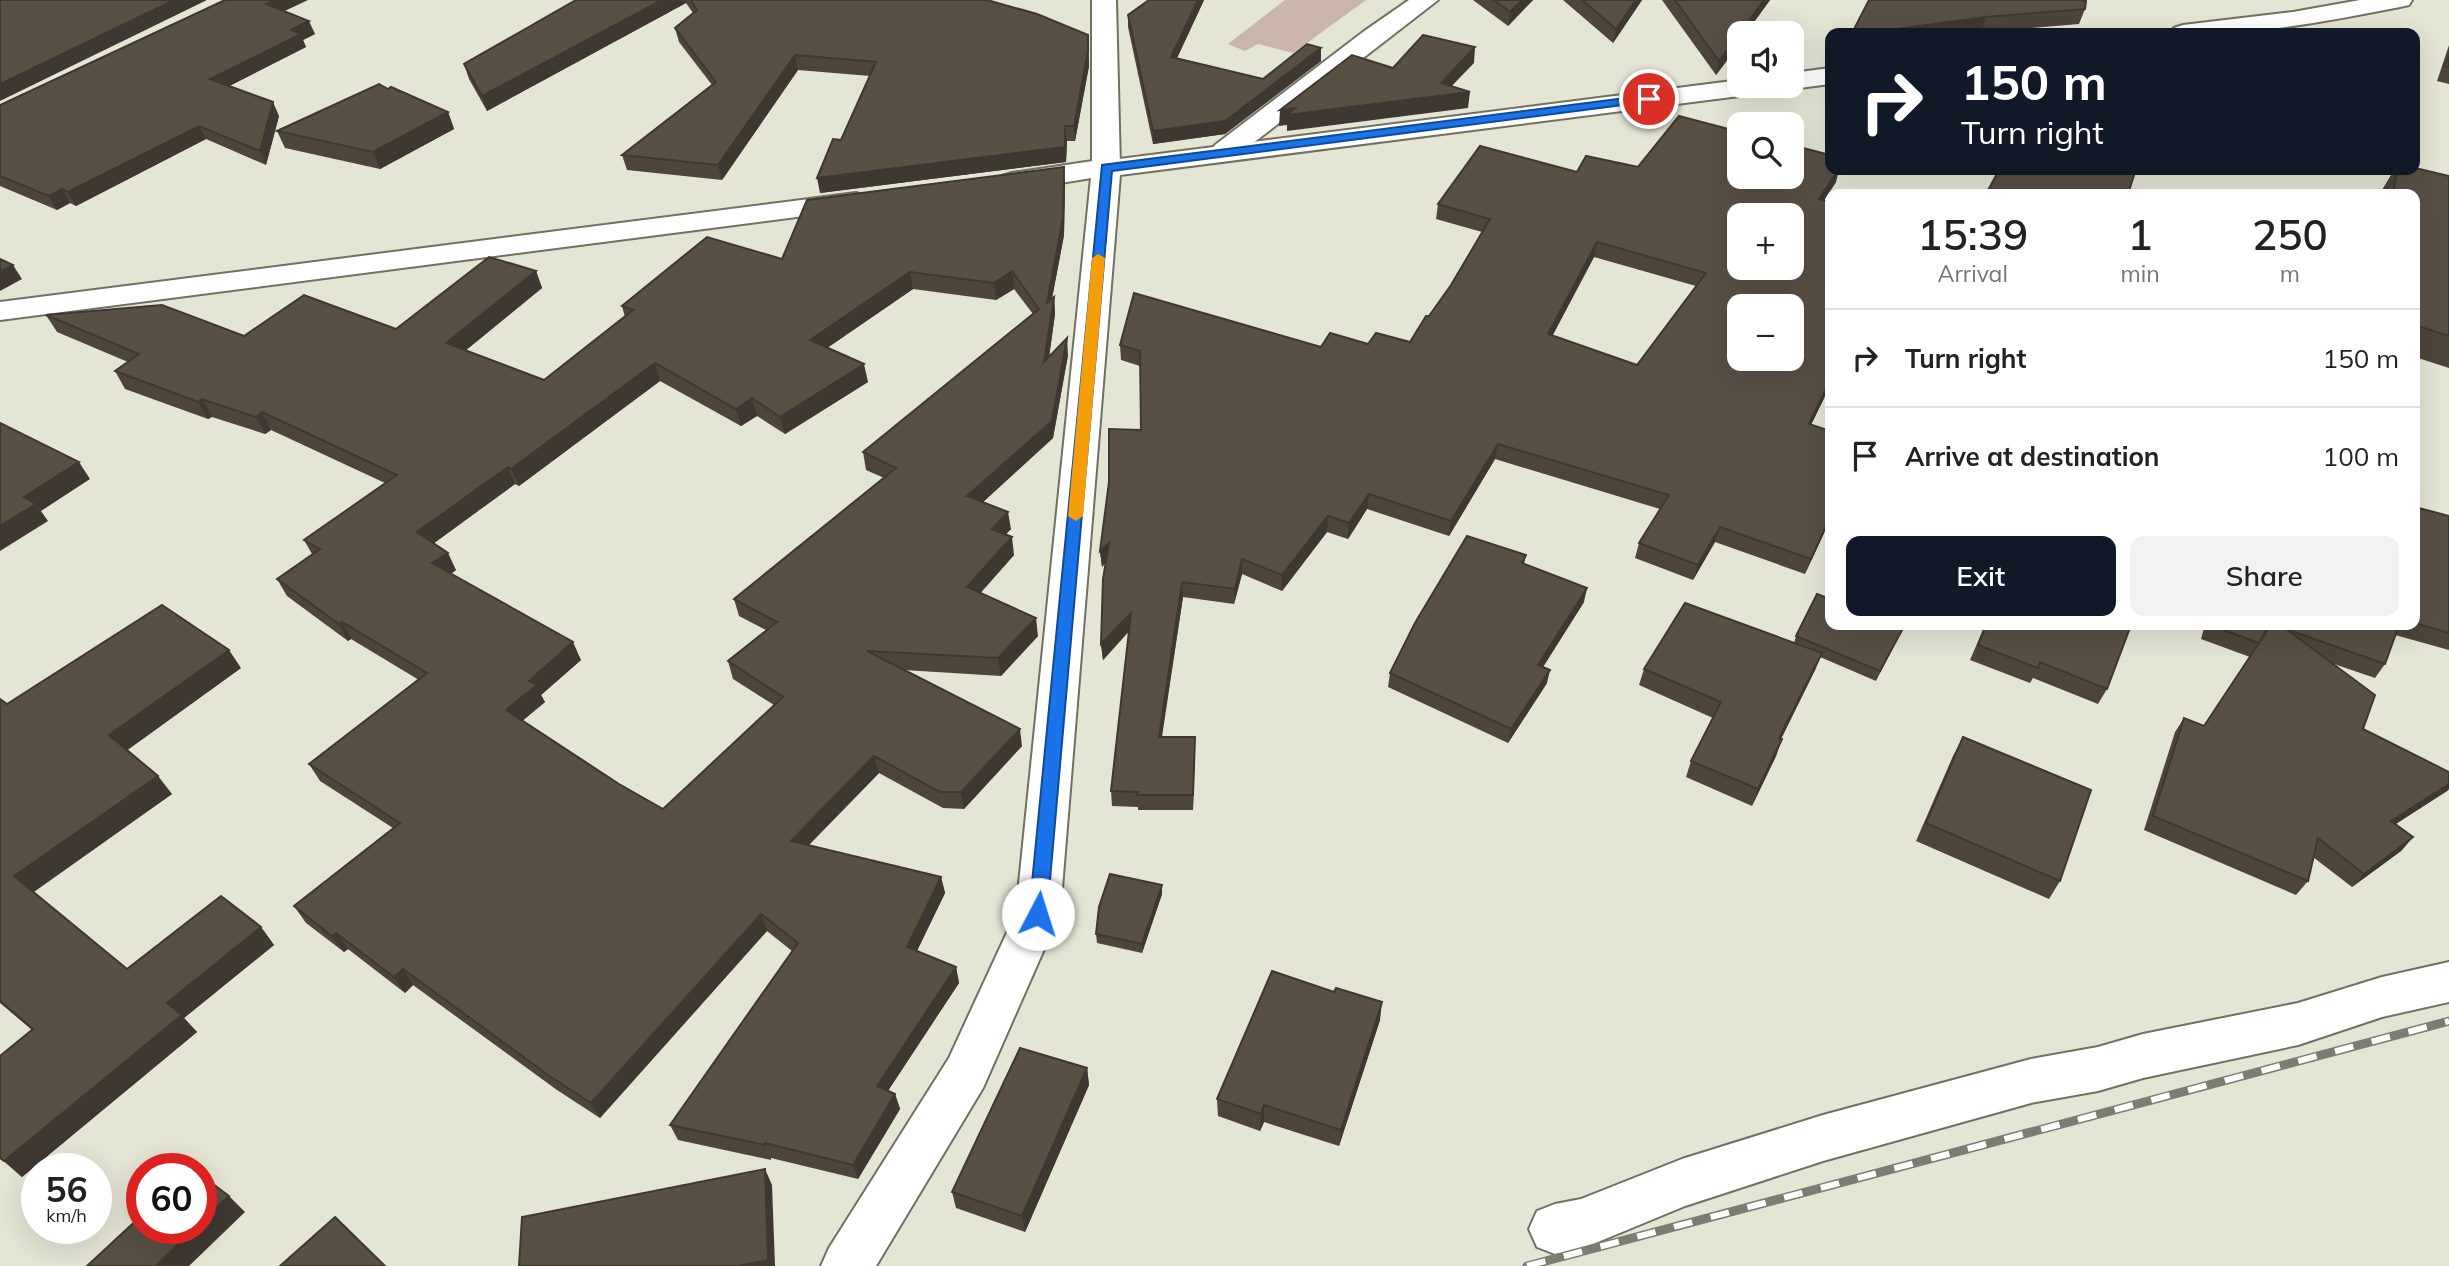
<!DOCTYPE html>
<html lang="en">
<head>
<meta charset="utf-8">
<style>
  :root { --surface:#fff; --page:#f2f2f2; --text:#222; --muted:#767676; --line:#e0e0e0; --accent:#111827 }
  body { margin:0; font-family:Mulish,sans-serif; background:var(--page); color:var(--text); height:100vh; display:flex; flex-direction:column; font-size:26px; white-space:nowrap }
  * { box-sizing:border-box; margin:0 }
  p { font-size:23px; color:var(--muted) }
  .icon { flex:none; width:38px; height:38px; fill:none; stroke:currentColor; stroke-width:2; stroke-linecap:round; stroke-linejoin:round }
  .map { position:relative; flex:1; overflow:hidden }
  .side { position:absolute; left:1825px; top:189px; width:595px; height:441px; display:flex; flex-direction:column; background:var(--surface); border-radius:14px; box-shadow:0 7px 28px #0002 }
  .side>* { flex:none }
  .guide { position:absolute; left:1825px; top:28px; width:595px; height:147px; border-radius:14px; box-shadow:0 7px 28px #0002; background:#111827; color:#fff; overflow:hidden }
  .tools { position:absolute; left:1727px; top:21px; display:grid; gap:14px }
  .tools a { display:grid; place-items:center; width:77px; height:77px; border-radius:14px; background:var(--surface); box-shadow:0 7px 28px #0002; font-size:35px }
  .speed { position:absolute; left:21px; top:1153px; display:flex; gap:14px; font-size:35px; font-weight:700; text-align:center }
  .speed>* { display:grid; place-content:center; width:91px; height:91px; border-radius:50%; background:var(--surface); box-shadow:0 7px 28px #0002; line-height:1 }
  .speed small { font-size:18px; font-weight:400 }
  .speed .limit { border:10px solid #d22; background:#fff; color:#111 }
  .pin { position:absolute; display:grid; place-items:center; width:60px; height:60px; color:#fff; margin:-30px; border:4px solid #fff; border-radius:50%; box-shadow:0 2px 7px #0007 }
  .me { position:absolute; width:77px; margin:-38px; rotate:5deg; stroke-linejoin:round; filter:drop-shadow(0 0 5px #0008) }
  .turn { display:flex; align-items:center; gap:24px; height:147px; padding:0 21px; font-size:32px }
  .turn .icon { width:91px; height:91px; stroke-width:2.5 }
  .turn b { display:block; font-size:49px; line-height:60px }
  .eta { display:flex; justify-content:space-evenly; align-items:center; height:119px; text-align:center }
  .eta b { font-size:42px; font-weight:600; line-height:49px }
  .primary-button { display:flex; gap:14px; margin-top:auto; padding:14px 21px }
  .primary-button a { flex:1; height:80px; border-radius:14px; background:var(--accent); color:#fff; font-size:28px; font-weight:600; line-height:80px; text-align:center }
  .primary-button a+a { background:var(--page); color:var(--text) }
  ul { padding:0; list-style:none }
  li { display:flex; align-items:center; gap:21px; height:98px; padding:0 21px; border-top:2px solid var(--line) }
  li div { flex:1 }
  li b { display:block; font-size:26px }
  li em { font-style:normal }
  .map>svg:first-child { display:block }
  .green { fill:#cab5a9 }
  .lines { fill:none; stroke-linecap:round; stroke-linejoin:round }
  .minor-casing { stroke:#717061; stroke-width:4 }
  .secondary-casing { stroke:#717061; stroke-width:4 }
  .primary-casing { stroke:#717061; stroke-width:4 }
  .minor { fill:#fff; fill-rule:evenodd }
  .secondary { fill:#fff; fill-rule:evenodd }
  .primary { fill:#fff; fill-rule:evenodd }
  .rail-casing { stroke:#7c7c71; stroke-width:9 }
  .rail { stroke:#fff; stroke-width:6; stroke-dasharray:19; stroke-linecap:butt }
  .wall { fill:#4d453a; fill-rule:evenodd }
  .shaded-wall { fill:#3e3830 }
  .building { fill:#595044; stroke:#3e3830; stroke-width:2; fill-rule:evenodd }
  .route { fill:#1a73e8; stroke:#114b97; stroke-width:2 }
  .slow { fill:#f59e0b }
</style>
</head>
<body>
<div class="map">
<svg width="2449" height="1266" viewBox="0 0 2449 1266">
  <rect width="100%" height="100%" fill="#e5e5d4"/>
  <path class="green" d="M1285,0H1366L1293,53L1258,44L1245,51L1228,44Z"/>
  <g class="lines">
    <defs>
      <g id="minor">
        <path d="M1092,0H1116L1120,168L1116,174L1106,177L1096,174L1092,168Z"/>
        <path d="M1409,0H1438L1235,157L1225,159L1215,157L1211,151L1215,145L1363,32Z"/>
        <path d="M2449,962V1002L2382,1017L2298,1045L2143,1078L2098,1091L2031,1103L1823,1161L1685,1206L1581,1249L1555,1254L1537,1247L1529,1229L1537,1211L1555,1204L1581,1199L1682,1159L1823,1115L2031,1059L2098,1047L2143,1034L2298,1003L2382,977Z"/>
      </g>
      <g id="secondary">
        <path d="M1106,159L1116,162L1120,168L1116,174L1012,191L1002,188L998,182L1002,176L1012,173Z"/>
        <path d="M856,193L866,196L871,202L866,208L0,320V302Z"/>
      </g>
      <g id="primary">
        <path d="M2360,0H2412L2409,5L2400,7C2323,22 2249,37 2170,33L2174,28L2183,25L2293,12Z"/>
        <path d="M1830,68V84L1792,89L1782,86H1792V73Z"/>
        <path d="M1740,80V86H1768L1764,92L1755,94L1120,175L1060,913L983,1088L876,1266H821L829,1248L949,1058L1016,913L1092,168L1096,162Z"/>
      </g>
    </defs>
    <use href="#minor" class="minor-casing"/>
    <use href="#secondary" class="secondary-casing"/>
    <use href="#primary" class="primary-casing"/>
    <use href="#minor" class="minor"/>
    <use href="#secondary" class="secondary"/>
    <use href="#primary" class="primary"/>
    <defs>
      <path id="rail" d="M1527,1266L2449,1021"/>
    </defs>
    <use href="#rail" class="rail-casing"/>
    <use href="#rail" class="rail"/>
  </g>
  <g class="wall">
    <path d="M576,0H987L1088,35L1089,66L1075,141H1067L1066,162L820,193L841,140L870,76L798,70L722,180L627,170L622,155L712,85L679,42L675,28L693,13L686,3L487,111L469,79L464,64Z"/>
    <path d="M1149,0H1204L1177,58L1263,79L1321,48V61L1225,134L1153,144L1128,27V15Z"/>
    <path d="M1473,0H1533L1508,26Z"/>
    <path d="M1563,0H1642L1613,43Z"/>
    <path d="M1662,0H1770L1746,33H1740V43L1716,75Z"/>
    <path d="M1869,0L2085,9L2079,24L1976,33Z"/>
    <path d="M284,11L315,34L303,40L306,47L229,86L279,116L266,165L206,139L76,206L70,203L57,210L0,186V105Z"/>
    <path d="M2449,45V84L2437,81Z"/>
    <path d="M388,89L448,112L454,129L380,169L285,148L277,131Z"/>
    <path d="M1829,164L1836,182L1824,200L1830,202V386L1811,425L1830,520L1805,574L1715,542L1693,580L1635,558L1639,543L1660,509L1495,459L1449,536L1367,509L1348,539L1327,532L1282,591L1242,574L1234,604L1183,597L1162,737H1195L1193,810H1138V807L1112,806L1111,791L1129,631L1103,660L1101,644L1105,563L1102,567L1100,551L1141,430L1140,366L1121,360L1120,345L1321,347L1410,342L1451,285L1482,232L1436,219L1438,204L1577,172L1638,167ZM1594,257L1696,286L1637,365L1552,336Z"/>
    <path d="M1064,167L1065,183L1064,235L1052,298L1054,297L1055,314L1049,357L1068,355L1053,438L983,502L1011,529L1005,535L1014,555L980,593L1038,636L1001,676L904,670L1022,746L964,809L943,808L879,773L809,845L941,877L945,893L917,951L956,967L959,983L888,1091L895,1094L900,1109L858,1179L771,1158V1160L678,1140L670,1125L792,951L767,931L600,1118L557,1090L413,985L405,993L348,949L344,952L306,923L294,906L393,828L320,781L309,764L419,680L351,639L348,641L287,596L277,579L312,554L304,540L385,483L271,430L265,434L212,417L208,419L125,389L115,371L128,362L57,332L46,315L244,336L396,329L536,271L542,288L466,350L544,380L625,317L622,306L782,259ZM913,289L996,300L1014,289L1033,314L863,452L866,470L884,478L734,599L739,616L766,630L728,661L733,679L774,705L663,809L619,784L522,721L545,702L541,695L581,660L451,574L456,570L434,543L515,484L519,486L660,381L741,426L757,416L785,434L868,382L827,348Z"/>
    <path d="M2394,170H2415L2449,176V368L2415,357V194H2382V190Z"/>
    <path d="M2415,507L2449,516V650L2395,635L2385,664L2375,678L2331,663L2363,729L2449,772V789L2447,791L2395,824L2413,837L2401,851L2352,887L2313,857L2308,881L2296,895L2144,830L2175,732L2184,718L2204,726L2259,643L2250,657L2201,639L2205,625H2415Z"/>
    <path d="M1526,555L1524,564L1584,602L1543,667L1547,683L1508,743L1388,687L1390,673Z"/>
    <path d="M1830,625L1902,630L1876,681L1820,657L1815,670L1781,739L1776,756L1752,806L1686,777L1691,761L1713,718L1639,685L1644,669L1794,643L1796,636Z"/>
    <path d="M1985,625H2131L2107,689L2098,704L2033,678L2030,683L1970,660Z"/>
    <path d="M241,668L127,750L172,794L33,892L127,969L261,927L274,945L184,1018L197,1032L22,1177L0,1158L32,1030L0,1003V699L7,704Z"/>
    <path d="M1963,737L2060,881L2049,899L1916,841L1953,756Z"/>
    <path d="M1162,885V894L1142,953L1097,943L1096,934Z"/>
    <path d="M1334,992L1380,1020L1339,1146L1264,1122L1260,1131L1218,1116L1217,1099Z"/>
    <path d="M1087,1068L1089,1085L1025,1232L956,1208L952,1192Z"/>
  </g>
  <g class="shaded-wall">
    <path d="M174,0H207L0,101V84Z"/>
    <path d="M274,0H308L272,17L266,4Z"/>
    <path d="M662,0H686V3L487,111L482,96Z"/>
    <path d="M1198,0H1204L1172,69L1171,57Z"/>
    <path d="M1522,0H1533L1508,26L1510,12Z"/>
    <path d="M1636,0H1642L1613,43L1616,29Z"/>
    <path d="M1764,0H1770L1746,33H1740V43L1716,75L1719,61Z"/>
    <path d="M1986,17L1981,33H1867Z"/>
    <path d="M309,21L315,34L303,40L306,47L216,93L210,79L291,30Z"/>
    <path d="M1088,35L1089,66L1075,141L1074,126Z"/>
    <path d="M1475,47L1474,63L1443,95L1470,92L1468,108L1287,131V125L1279,126L1280,110L1441,83Z"/>
    <path d="M1321,48V61L1225,134L1153,144V131L1225,121Z"/>
    <path d="M795,55L798,70L722,180L718,165Z"/>
    <path d="M273,102L279,116L266,165L260,151Z"/>
    <path d="M448,112L454,129L380,169L373,152Z"/>
    <path d="M199,126L206,139L76,206L68,192Z"/>
    <path d="M1065,126L1067,141L1066,162L820,193L817,178Z"/>
    <path d="M1064,167L1065,183L1064,235L1048,320L1047,303Z"/>
    <path d="M1838,170H1839L1836,182L1815,214L1819,199Z"/>
    <path d="M62,189L70,203L57,210L49,196Z"/>
    <path d="M1597,242L1594,257L1545,350L1548,334Z"/>
    <path d="M13,265L22,279L0,291V272Z"/>
    <path d="M536,271L542,288L454,360L446,343Z"/>
    <path d="M1012,271L1014,289L996,300L994,283Z"/>
    <path d="M910,272L913,289L814,357L810,340Z"/>
    <path d="M1054,297L1055,314L1046,379L1044,362Z"/>
    <path d="M1067,338L1068,355L1053,438L970,514L967,496Z"/>
    <path d="M655,363L660,381L519,486L511,469Z"/>
    <path d="M864,364L868,382L785,434L780,417Z"/>
    <path d="M1830,381V386L1804,439L1809,424Z"/>
    <path d="M752,398L757,416L741,426L736,409Z"/>
    <path d="M202,399L212,417L208,419L198,402Z"/>
    <path d="M262,412L271,430L265,434L256,417Z"/>
    <path d="M1498,444L1495,459L1449,536L1451,521Z"/>
    <path d="M79,462L90,479L41,511L48,521L0,551V526L24,497Z"/>
    <path d="M508,467L515,484L426,549L417,532Z"/>
    <path d="M1369,494L1367,509L1348,539L1349,523Z"/>
    <path d="M1008,512L1011,529L994,546L992,529Z"/>
    <path d="M1328,516L1327,532L1282,591V575Z"/>
    <path d="M1830,517V520L1805,574L1811,559Z"/>
    <path d="M1720,527L1715,542L1693,580L1698,565Z"/>
    <path d="M1012,537L1014,555L970,605L967,587Z"/>
    <path d="M1109,543L1110,558L1102,567L1100,551Z"/>
    <path d="M448,553L456,570L440,581L432,563Z"/>
    <path d="M1242,559V574L1234,604L1235,589Z"/>
    <path d="M1182,582L1183,597L1159,752V737Z"/>
    <path d="M1587,588L1584,602L1536,678L1538,665Z"/>
    <path d="M1131,613L1132,628L1103,660L1101,644Z"/>
    <path d="M1036,618L1038,636L1001,676L998,658Z"/>
    <path d="M342,622L351,639L348,641L339,624Z"/>
    <path d="M573,642L581,660L541,695L545,702L515,727L506,710L529,681Z"/>
    <path d="M229,650L241,668L122,754L109,735Z"/>
    <path d="M1822,653L1815,670L1773,755L1779,738Z"/>
    <path d="M1550,670L1547,683L1508,743L1511,729Z"/>
    <path d="M1020,729L1022,746L964,809L961,792Z"/>
    <path d="M1195,737V752L1193,810V795Z"/>
    <path d="M1782,739L1776,756L1752,806L1758,789Z"/>
    <path d="M874,756L879,773L797,857L791,841Z"/>
    <path d="M158,776L172,794L31,894L14,876Z"/>
    <path d="M2449,784V789L2447,791L2379,835L2391,821Z"/>
    <path d="M2413,837L2401,851L2352,887L2364,874Z"/>
    <path d="M941,877L945,893L911,963L907,947Z"/>
    <path d="M1162,885V894L1142,953V944Z"/>
    <path d="M761,914L767,931L600,1118L591,1103Z"/>
    <path d="M261,927L274,945L184,1018L197,1032L22,1177L4,1161L167,1003Z"/>
    <path d="M336,933L348,949L344,952L332,936Z"/>
    <path d="M956,967L959,983L881,1101L877,1086Z"/>
    <path d="M403,969L413,985L405,993L394,977Z"/>
    <path d="M1382,1002L1380,1020L1339,1146L1341,1130Z"/>
    <path d="M1087,1068L1089,1085L1025,1232L1022,1216Z"/>
    <path d="M895,1094L900,1109L858,1179L853,1165Z"/>
    <path d="M1264,1105V1122L1260,1131L1261,1114Z"/>
    <path d="M765,1169L772,1185L775,1266H738Z"/>
    <path d="M229,1196L245,1212L189,1266H156L195,1228H201V1222Z"/>
  </g>
  <g class="building">
    <path d="M0,0H174L0,84Z"/>
    <path d="M225,0H274L266,4L309,21L291,30L301,34L210,79L273,102L260,151L199,126L68,192L62,189L49,196L0,176V105Z"/>
    <path d="M576,0H662L482,96L464,64Z"/>
    <path d="M691,0H987L1037,14L1088,35V51L1074,126H1065V147L817,178L833,139L841,140L876,62L795,55L718,165L622,155L716,82L675,28L697,10Z"/>
    <path d="M1149,0H1198L1171,57L1263,79L1307,44L1321,48L1225,121L1153,131L1128,15Z"/>
    <path d="M1494,0H1522L1510,12Z"/>
    <path d="M1582,0H1636L1616,29Z"/>
    <path d="M1675,0H1764L1719,61Z"/>
    <path d="M1869,0H2081L2086,1L2085,9L1986,17L1867,33H1852Z"/>
    <path d="M1423,35L1475,47L1441,83L1470,92L1287,115L1295,108L1280,110L1352,55L1393,68Z"/>
    <path d="M2449,55V67L2445,66Z"/>
    <path d="M379,84L388,89L391,87L448,112L373,152L277,131Z"/>
    <path d="M1679,116L1740,132V177H1792V145L1830,155V158L1827,163L1830,164V170H1838L1819,199L1830,202V381L1809,424L1830,431V517L1811,559L1720,527L1698,565L1639,543L1669,495L1498,444L1451,521L1369,494L1349,523L1328,516L1282,575L1242,559L1235,589L1182,582L1159,737H1195L1193,795H1137L1138,792L1111,791L1131,613L1101,644L1103,579L1109,543L1100,551L1109,482V429L1141,430L1140,351L1120,345L1134,293L1321,347L1330,333L1368,344L1376,333L1410,342L1426,316H1429L1451,285L1490,219L1438,204L1480,146L1577,172L1586,156L1638,167ZM1740,215H1792V268H1740ZM1597,242L1706,273L1637,365L1548,334ZM1740,306H1792V359H1740Z"/>
    <path d="M1064,167L1063,218L1047,303L1054,297L1044,362L1067,338L1052,421L967,496L1008,512L992,529L1012,537L967,587L1036,618L998,658L867,651L1020,729L961,792H940L874,756L791,841L941,877L907,947L956,967L877,1086L895,1094L853,1165L765,1143V1145L670,1125L798,943L761,914L591,1103L548,1075L403,969L394,977L336,933L332,936L294,906L400,823L309,764L427,673L342,622L339,624L277,579L320,549L304,540L397,475L262,412L256,417L202,399L198,402L115,371L139,354L46,315L162,305L244,336L304,295L396,329L489,257L536,271L446,343L544,380L633,310L622,306L707,237L782,259L807,200ZM1012,271L1039,309L863,452L896,468L734,599L777,622L728,661L783,697L663,809L619,784L506,710L537,685L529,681L573,642L432,563L448,553L417,532L508,467L511,469L655,363L736,409L752,398L780,417L864,364L810,340L910,272L994,283Z"/>
    <path d="M2415,168L2449,176V336L2415,325V194H2393L2397,170H2415Z"/>
    <path d="M1999,170H2128L2135,172L2128,194H1986Z"/>
    <path d="M0,259L13,265L0,272Z"/>
    <path d="M0,423L79,462L24,497L36,504L0,526Z"/>
    <path d="M2415,507L2449,516V633L2415,623Z"/>
    <path d="M1467,536L1526,555L1522,563L1587,588L1538,665L1550,670L1511,729L1390,673L1415,623Z"/>
    <path d="M1817,594L1830,599V625H1889L1902,630L1880,671L1796,636Z"/>
    <path d="M1685,603L1822,653L1779,738L1782,739L1758,789L1691,761L1721,702L1644,669Z"/>
    <path d="M162,605L229,650L109,735L158,776L14,876L127,969L221,896L261,927L167,1003L182,1015L4,1161L0,1158V1056L33,1029L0,1001V699L7,704Z"/>
    <path d="M1986,625H2131L2107,689L2040,662L2038,668L1978,645Z"/>
    <path d="M2210,625H2269L2259,643Z"/>
    <path d="M2271,625H2399L2385,664L2286,629L2375,695L2363,729L2449,772V784L2391,821L2413,837L2364,874L2318,838L2308,881L2153,816L2184,718L2204,726Z"/>
    <path d="M1963,737L2091,790L2060,881L1926,823Z"/>
    <path d="M1110,874L1162,885L1142,944L1096,934L1099,907Z"/>
    <path d="M1272,971L1334,992L1336,988L1382,1002L1341,1130L1264,1105L1261,1114L1217,1099Z"/>
    <path d="M1020,1048L1087,1068L1022,1216L952,1192Z"/>
    <path d="M765,1169L768,1260L738,1266H519L522,1217Z"/>
    <path d="M201,1175L229,1196L201,1222Z"/>
    <path d="M142,1215V1228H195L156,1266H87Z"/>
    <path d="M335,1217L385,1266H280Z"/>
  </g>
  <path class="route" d="M1649,95L1653,96V101L1112,171L1047,914L1045,919L1038,921L1032,919L1029,914L1102,165Z"/>
  <path class="slow" d="M1098,254L1105,258L1083,516L1076,521L1068,516L1092,258Z"/>
</svg>
<div class="tools">
<a><svg class="icon" aria-label="sound" viewBox="0 0 24 24"><path d="M4 9h4l5-4v14l-5-4H4zM17 9q2 3 0 6"/></svg></a>
<a><svg class="icon" aria-label="search" viewBox="0 0 24 24"><circle cx="10" cy="10" r="6"/><path d="M15 15l6 6"/></svg></a>
<a>+</a>
<a>−</a>
</div>
<div class="speed"><div>56<small>km/h</small></div><div class="limit">60</div></div>
<div class="pin" style="left:1649px;top:99px;background:#d93025"><svg class="icon" aria-label="arrive" viewBox="0 0 24 24"><path d="M6 21V4h12l-3 4 3 4H6"/></svg></div>
<svg class="me" style="left:1038px;top:914px" viewBox="-20 -20 40 40"><circle r="19" fill="#fff"/><path d="M0-13L10 11 0 6-10 11z" fill="#1a73e8"/></svg>
<div class="guide">
<div class="turn"><svg class="icon" aria-label="right" viewBox="0 0 24 24"><path d="M7 20v-9h11M14 6l5 5-5 5"/></svg><div><b>150 m</b>Turn right</div></div>
</div>
<section class="side">
<div class="eta">
<div><b>15:39</b><p>Arrival</p></div>
<div><b>1</b><p>min</p></div>
<div><b>250</b><p>m</p></div>
</div>
<ul>
<li><svg class="icon" aria-label="right" viewBox="0 0 24 24"><path d="M7 20v-9h11M14 6l5 5-5 5"/></svg><div><b>Turn right</b></div><em>150 m</em></li>
<li><svg class="icon" aria-label="arrive" viewBox="0 0 24 24"><path d="M6 21V4h12l-3 4 3 4H6"/></svg><div><b>Arrive at destination</b></div><em>100 m</em></li>
</ul>
<div class="primary-button"><a>Exit</a><a>Share</a></div>
</section>
</div>
</body>
</html>
